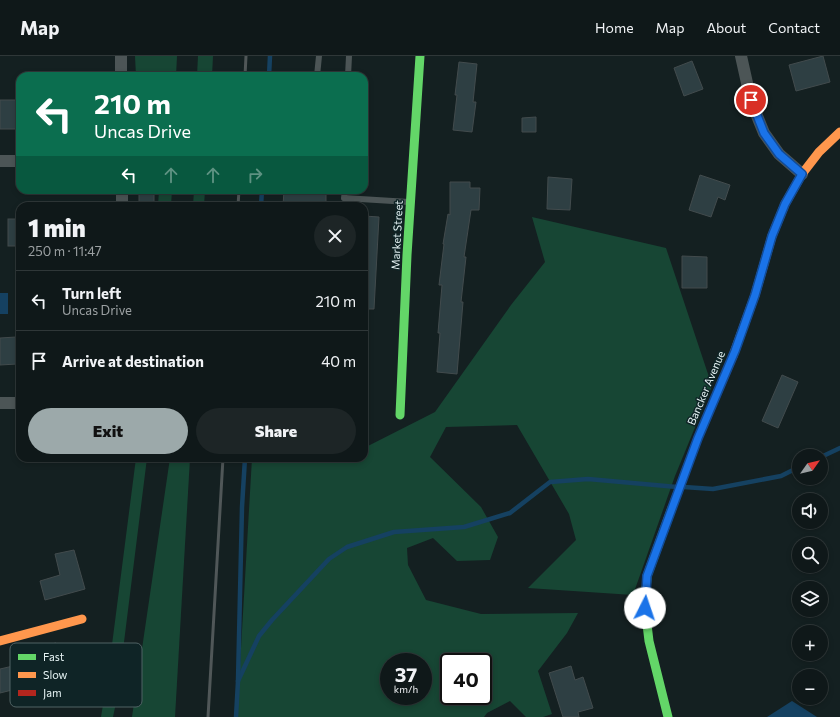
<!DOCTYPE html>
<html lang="en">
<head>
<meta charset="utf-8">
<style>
  :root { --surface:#0f1819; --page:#1d2526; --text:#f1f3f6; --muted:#9ba0a2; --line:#2f3738; --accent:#9ca9aa }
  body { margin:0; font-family:Commissioner,sans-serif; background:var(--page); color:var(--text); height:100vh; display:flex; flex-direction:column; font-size:15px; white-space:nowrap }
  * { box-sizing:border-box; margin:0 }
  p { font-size:13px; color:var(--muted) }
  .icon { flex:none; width:22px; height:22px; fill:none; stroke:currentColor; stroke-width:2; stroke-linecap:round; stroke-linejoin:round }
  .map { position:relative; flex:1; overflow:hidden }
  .side { position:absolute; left:16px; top:146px; width:352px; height:260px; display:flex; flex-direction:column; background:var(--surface); border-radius:12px; box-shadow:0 2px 6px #0003,0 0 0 1px var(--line) }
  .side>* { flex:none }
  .banner { position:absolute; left:16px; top:16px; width:352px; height:122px; border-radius:12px; box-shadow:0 2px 6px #0003,0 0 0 1px var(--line); background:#0b6e4f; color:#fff; overflow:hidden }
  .needle { width:26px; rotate:56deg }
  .tools { position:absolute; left:792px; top:393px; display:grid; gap:8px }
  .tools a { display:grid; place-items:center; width:36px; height:36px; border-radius:50%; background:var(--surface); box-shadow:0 2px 6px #0003,0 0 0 1px var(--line); font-size:20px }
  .speed { position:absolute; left:380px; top:597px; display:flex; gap:8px; font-size:20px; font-weight:700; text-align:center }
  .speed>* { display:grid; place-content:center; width:52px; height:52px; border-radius:50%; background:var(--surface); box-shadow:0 2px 6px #0003,0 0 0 1px var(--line); line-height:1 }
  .speed small { font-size:10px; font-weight:400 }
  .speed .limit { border:2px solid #111; border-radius:6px; background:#fff; color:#111 }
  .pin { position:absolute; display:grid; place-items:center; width:34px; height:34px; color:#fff; margin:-17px; border:2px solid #fff; border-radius:50%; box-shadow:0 1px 4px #0007 }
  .me { position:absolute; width:44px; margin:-22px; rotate:4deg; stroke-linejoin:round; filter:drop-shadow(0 0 3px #0008) }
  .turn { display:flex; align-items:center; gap:14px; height:84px; padding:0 12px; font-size:18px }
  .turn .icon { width:52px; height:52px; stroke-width:2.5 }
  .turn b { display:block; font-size:28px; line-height:34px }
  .lanes { display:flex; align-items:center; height:38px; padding:0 12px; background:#0003; justify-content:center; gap:20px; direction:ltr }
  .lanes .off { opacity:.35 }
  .round { display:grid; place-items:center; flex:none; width:42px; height:42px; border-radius:21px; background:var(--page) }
  .summary { display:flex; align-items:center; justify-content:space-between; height:68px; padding:0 12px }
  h1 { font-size:24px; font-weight:800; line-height:30px }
  .action { display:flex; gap:8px; margin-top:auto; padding:8px 12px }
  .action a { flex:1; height:46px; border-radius:24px; background:var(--accent); color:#111; font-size:16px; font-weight:800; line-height:46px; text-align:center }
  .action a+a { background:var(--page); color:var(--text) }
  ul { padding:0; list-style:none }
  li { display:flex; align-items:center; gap:12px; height:60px; padding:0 12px; border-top:1px solid var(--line) }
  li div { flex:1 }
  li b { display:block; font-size:15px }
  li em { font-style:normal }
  header { display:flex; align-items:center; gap:24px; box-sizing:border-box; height:56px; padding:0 20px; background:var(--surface); border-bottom:1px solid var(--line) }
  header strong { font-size:19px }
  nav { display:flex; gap:22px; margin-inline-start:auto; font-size:14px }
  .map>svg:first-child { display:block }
  .green { fill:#174634; fill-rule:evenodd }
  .water { fill:#154161 }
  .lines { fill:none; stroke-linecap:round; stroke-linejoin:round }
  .stream { stroke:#154161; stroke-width:4.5 }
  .building { fill:#2e3f43; stroke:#424b4d }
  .lane { stroke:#4c5556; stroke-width:6 }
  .street { stroke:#4c5556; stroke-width:12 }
  .fast { stroke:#63d668; stroke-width:9 }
  .slow { stroke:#ff974d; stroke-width:9 }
  .jam { stroke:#b3261e; stroke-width:9 }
  .rail { stroke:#505758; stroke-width:3 }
  .route-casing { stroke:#114b97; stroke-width:10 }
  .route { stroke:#1a73e8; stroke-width:7 }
  .labels { text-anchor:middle; stroke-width:3; stroke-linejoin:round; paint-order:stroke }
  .street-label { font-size:11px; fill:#e6f3f4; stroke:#0f2426 }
  .key { fill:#0f2426; stroke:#506264; stroke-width:1 }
  .key-label { font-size:11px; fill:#e6f3f4 }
</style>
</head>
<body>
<header>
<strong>Map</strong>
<nav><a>Home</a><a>Map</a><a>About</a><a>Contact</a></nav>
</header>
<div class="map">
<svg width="840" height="661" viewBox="0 0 840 661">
  <rect width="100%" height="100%" fill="#142021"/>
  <g class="green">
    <path d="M135,0H177L176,20H136Z"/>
    <path d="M198,0H213L212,20H197Z"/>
    <path d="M159,134H172L171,150H158Z"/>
    <path d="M194,134H205L204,150H193Z"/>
    <path d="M532,161L666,192L712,330L675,420L633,539L528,532L576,484L569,458L517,369L446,371L430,401L481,451L498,481L490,504L457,505L433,482L407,492L408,509L426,544L481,558L578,557L567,577L538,615L552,658L543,661H526L510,645L487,657L484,661H237L252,402H364V392L435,356L511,249L545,206ZM389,606H423V640H389ZM449,606H483V640H449Z"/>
    <path d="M136,402H147L117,642L113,661H101L109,612Z"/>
    <path d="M170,402H190L175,661H132Z"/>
  </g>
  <g class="water">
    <rect x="0" y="237" width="8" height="21"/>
    <path d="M792,645L817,661H767Z"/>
  </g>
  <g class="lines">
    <g class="stream">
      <path d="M269,20L270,0"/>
      <path d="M261,150L262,134"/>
      <path d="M821,401L840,392"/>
      <path d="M684,431L713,433L781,420L799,411"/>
      <path d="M238,625L259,580L272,564L329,503L347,491L394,476L464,471L510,457L550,426L588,423L677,431"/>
      <path d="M236,661L238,625L242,451L245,402"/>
    </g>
  </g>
  <g class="building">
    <path d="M823,0L830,26L796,35L789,9Z"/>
    <path d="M692,5L703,33L684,40L674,12Z"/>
    <path d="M459,6L477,8L473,46H476L472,76L453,74L457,39H455Z"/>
    <rect x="0" y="44" width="20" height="29"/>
    <path d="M536,61V76H522V62Z"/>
    <path d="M700,119L730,129L725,144L718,141L711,161L689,154Z"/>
    <path d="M548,121L572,123L570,154L547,153Z"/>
    <path d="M450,126H470V132H480L479,154H471L464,201H466L461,246H463L457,318L437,316L440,277H438L442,229H439L444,188H443L448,158L450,159Z"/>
    <rect x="139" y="134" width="15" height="16"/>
    <path d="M284,134H326V150H283Z"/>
    <path d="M364,160L379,161L374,253H364Z"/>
    <rect x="8" y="163" width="12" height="27"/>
    <path d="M682,200L707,201V232H682Z"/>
    <path d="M16,281L17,308L0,309V282Z"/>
    <path d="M782,319L798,326L778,372L762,365Z"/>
    <path d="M74,494L85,533L45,544L40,525L60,519L55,498Z"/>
    <path d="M56,587L63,614L22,624L24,631L0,637V613L39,604L36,591Z"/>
    <path d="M571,610L575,624L583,621L593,652L578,656L579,661H563L549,617Z"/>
  </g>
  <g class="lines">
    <g class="lane">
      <path d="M317,20L319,0"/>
      <path d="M348,20L349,0"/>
      <path d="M345,134L344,142L409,146"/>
    </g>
    <g class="street">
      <path d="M121,0V20"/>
      <path d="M741,0L751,45L764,77L779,98L802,118"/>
      <path d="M0,105H20"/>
      <path d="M122,134V150"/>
      <path d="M0,347H20"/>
    </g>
    <g class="fast">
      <path d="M400,359L407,199L420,0"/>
      <path d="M668,661L649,585L645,552L647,520L672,452"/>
    </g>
    <g class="slow">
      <path d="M733,300L755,239L772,180L785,148L802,118L819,96L840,76"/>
      <path d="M0,585L82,563"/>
    </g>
    <path class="jam" d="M672,452L698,382L733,300"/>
    <g class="rail">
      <path d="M245,20L246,0"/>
      <path d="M238,150L239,134"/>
      <path d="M208,661L223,402"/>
    </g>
  </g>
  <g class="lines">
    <defs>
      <path id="route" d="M645,552L647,520L698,382L735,295L755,239L772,180L785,148L802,118L779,98L764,77L751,44"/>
    </defs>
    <use href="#route" class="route-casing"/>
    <use href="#route" class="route"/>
  </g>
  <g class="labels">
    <g class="street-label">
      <text transform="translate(397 179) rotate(-87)" y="4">Market Street</text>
      <text transform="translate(706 332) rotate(-67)" y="4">Bancker Avenue</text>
    </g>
  </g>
  <rect x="10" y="587" width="132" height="64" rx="6" class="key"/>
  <rect x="18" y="598" width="18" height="6" fill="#63d668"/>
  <rect x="18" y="616" width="18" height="6" fill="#ff974d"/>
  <rect x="18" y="634" width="18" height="6" fill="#b3261e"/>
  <g class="key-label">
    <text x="43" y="605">Fast</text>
    <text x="43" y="623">Slow</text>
    <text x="43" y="641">Jam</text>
  </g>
</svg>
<div class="tools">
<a><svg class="needle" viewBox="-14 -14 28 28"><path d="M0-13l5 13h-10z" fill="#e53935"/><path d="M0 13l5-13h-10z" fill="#9ba0a2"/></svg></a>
<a><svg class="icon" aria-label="sound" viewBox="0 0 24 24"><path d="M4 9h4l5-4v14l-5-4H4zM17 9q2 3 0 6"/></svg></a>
<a><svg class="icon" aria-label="search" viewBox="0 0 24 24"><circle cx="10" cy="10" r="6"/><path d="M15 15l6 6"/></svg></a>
<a><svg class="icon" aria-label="layers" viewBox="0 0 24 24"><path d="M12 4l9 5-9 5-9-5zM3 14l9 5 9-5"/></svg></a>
<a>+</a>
<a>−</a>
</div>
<div class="speed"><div>37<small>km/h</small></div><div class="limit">40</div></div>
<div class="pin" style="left:751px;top:44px;background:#d93025"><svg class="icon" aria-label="arrive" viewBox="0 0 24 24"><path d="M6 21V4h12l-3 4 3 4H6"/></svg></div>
<svg class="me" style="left:645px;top:552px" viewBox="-20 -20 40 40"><circle r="19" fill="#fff"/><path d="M0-13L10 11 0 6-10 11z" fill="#1a73e8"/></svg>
<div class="banner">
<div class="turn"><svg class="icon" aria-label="left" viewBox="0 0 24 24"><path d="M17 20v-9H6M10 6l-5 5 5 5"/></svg><div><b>210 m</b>Uncas Drive</div></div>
<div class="lanes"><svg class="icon" aria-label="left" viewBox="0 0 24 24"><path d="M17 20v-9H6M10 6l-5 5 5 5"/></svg><svg class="icon off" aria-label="ahead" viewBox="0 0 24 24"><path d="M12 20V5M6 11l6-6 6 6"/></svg><svg class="icon off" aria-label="ahead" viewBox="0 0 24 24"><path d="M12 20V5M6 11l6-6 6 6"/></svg><svg class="icon off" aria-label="right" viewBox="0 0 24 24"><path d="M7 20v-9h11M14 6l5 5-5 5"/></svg></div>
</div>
<section class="side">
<div class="summary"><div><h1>1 min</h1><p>250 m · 11:47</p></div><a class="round"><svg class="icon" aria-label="close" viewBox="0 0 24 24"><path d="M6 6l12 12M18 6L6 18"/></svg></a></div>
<ul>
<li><svg class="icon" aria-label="left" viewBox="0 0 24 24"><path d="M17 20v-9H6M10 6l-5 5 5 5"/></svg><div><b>Turn left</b><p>Uncas Drive</p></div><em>210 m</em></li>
<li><svg class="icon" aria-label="arrive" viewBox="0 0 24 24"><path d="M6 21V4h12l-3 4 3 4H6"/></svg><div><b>Arrive at destination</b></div><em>40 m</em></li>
</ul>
<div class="action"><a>Exit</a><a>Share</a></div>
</section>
</div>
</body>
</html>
